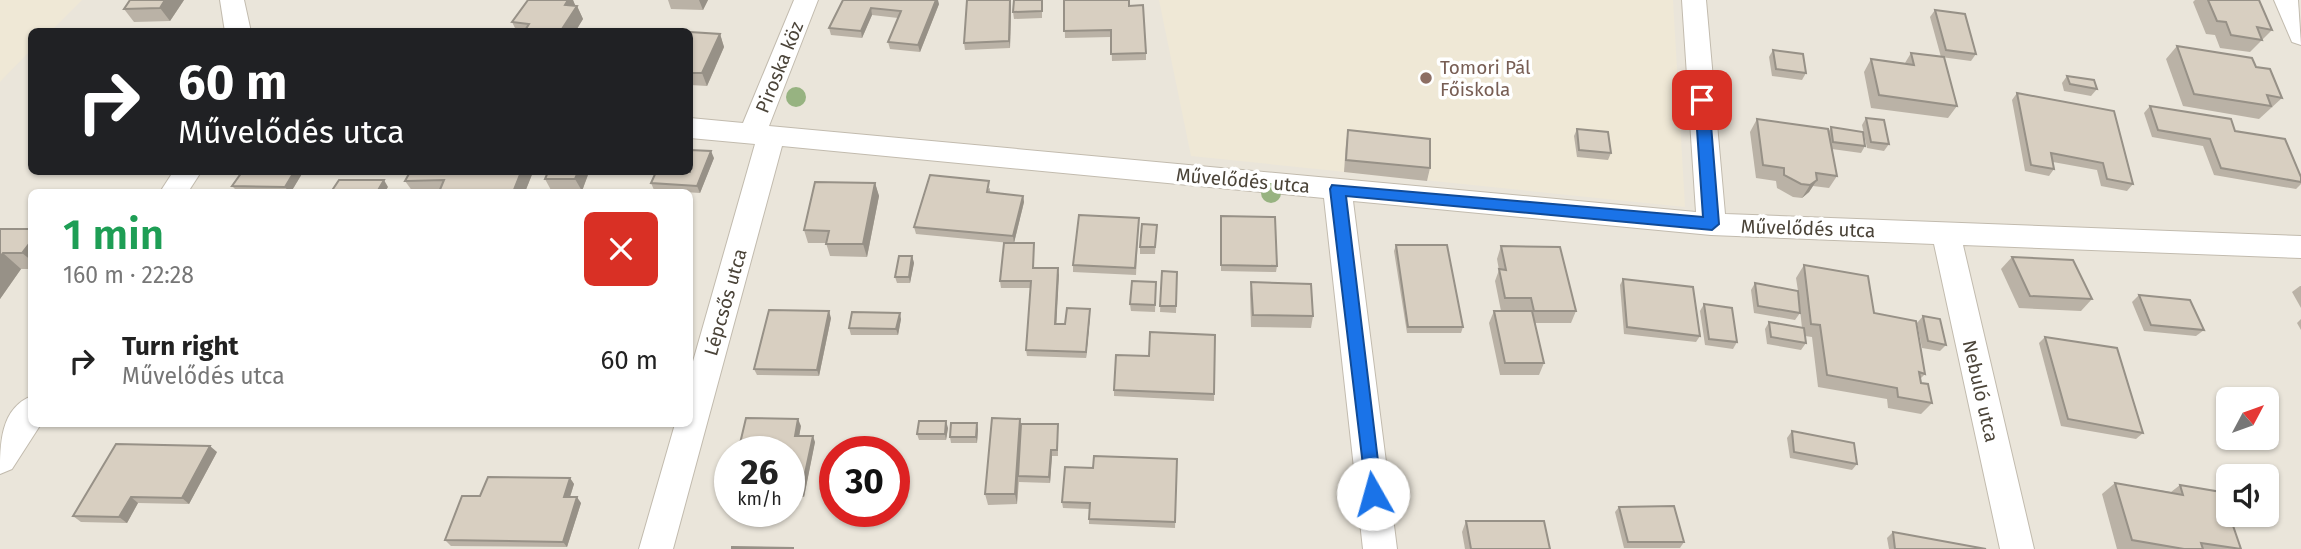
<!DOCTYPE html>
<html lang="en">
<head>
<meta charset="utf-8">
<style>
  :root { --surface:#fff; --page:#f2f2f2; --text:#222; --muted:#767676 }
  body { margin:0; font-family:"Fira Sans",sans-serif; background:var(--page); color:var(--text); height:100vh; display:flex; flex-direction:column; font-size:26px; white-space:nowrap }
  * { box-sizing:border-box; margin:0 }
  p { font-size:23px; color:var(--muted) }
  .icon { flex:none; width:38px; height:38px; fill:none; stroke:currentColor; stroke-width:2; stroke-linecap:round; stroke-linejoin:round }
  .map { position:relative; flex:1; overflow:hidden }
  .panel { position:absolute; left:28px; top:189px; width:665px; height:238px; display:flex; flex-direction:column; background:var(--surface); border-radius:10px; box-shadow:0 2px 5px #0004 }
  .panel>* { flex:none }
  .top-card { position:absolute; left:28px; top:28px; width:665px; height:147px; border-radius:10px; box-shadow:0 2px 5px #0004; background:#202124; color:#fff; overflow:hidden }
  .needle { width:46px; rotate:49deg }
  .tools { position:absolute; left:2216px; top:387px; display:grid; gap:14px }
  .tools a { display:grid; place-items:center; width:63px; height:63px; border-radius:10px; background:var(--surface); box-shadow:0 2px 5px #0004; font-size:35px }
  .speed { position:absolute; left:714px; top:436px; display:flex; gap:14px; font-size:35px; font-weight:700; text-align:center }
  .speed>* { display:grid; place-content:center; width:91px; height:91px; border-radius:50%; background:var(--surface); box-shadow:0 2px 5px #0004; line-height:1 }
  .speed small { font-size:18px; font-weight:400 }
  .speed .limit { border:10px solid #d22; background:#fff; color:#111 }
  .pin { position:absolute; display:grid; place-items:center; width:60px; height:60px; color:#fff; margin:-30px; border-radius:14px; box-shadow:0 4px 10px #0006 }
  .me { position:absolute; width:77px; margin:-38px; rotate:353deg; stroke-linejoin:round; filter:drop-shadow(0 0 5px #0008) }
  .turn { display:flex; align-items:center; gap:24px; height:147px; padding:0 35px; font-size:32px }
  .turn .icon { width:91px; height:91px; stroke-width:2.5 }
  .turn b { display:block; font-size:49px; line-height:60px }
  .round { display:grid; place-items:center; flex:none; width:74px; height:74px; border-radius:10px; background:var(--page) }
  .summary { display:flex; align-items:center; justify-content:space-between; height:119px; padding:0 35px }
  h1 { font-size:42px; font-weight:600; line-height:52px; color:#1e9e55 }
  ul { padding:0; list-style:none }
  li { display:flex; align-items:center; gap:21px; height:105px; padding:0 35px }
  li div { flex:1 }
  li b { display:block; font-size:26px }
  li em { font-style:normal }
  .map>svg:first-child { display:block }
  .residential { fill:#eae5da; fill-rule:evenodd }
  .education { fill:#efe8d6 }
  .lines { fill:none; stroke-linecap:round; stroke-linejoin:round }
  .minor-casing { stroke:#c2bbae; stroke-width:2 }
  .minor { fill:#fff; fill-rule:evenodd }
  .tree { fill:#97b381 }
  .wall { fill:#bab2a6 }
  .shaded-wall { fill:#979187 }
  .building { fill:#d8cfc1; stroke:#979187; stroke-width:2 }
  .route { fill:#1a73e8; stroke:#114b97; stroke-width:2 }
  .education-dot { fill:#8d6e63; stroke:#fff; stroke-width:2.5 }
  .labels { text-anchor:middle; stroke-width:7; stroke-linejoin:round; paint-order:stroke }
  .street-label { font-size:19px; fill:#4b4439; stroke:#fff }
  .education-label { font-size:19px; fill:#785e54; stroke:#fff; text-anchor:start }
</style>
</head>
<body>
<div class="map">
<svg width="2301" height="549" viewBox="0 0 2301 549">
  <rect width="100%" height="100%" fill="#f6f3ec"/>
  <path class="residential" d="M0,0H2301V549H0ZM32,32H690V172H32ZM32,192H690V424H32ZM2228,399H2266V438H2228ZM730,452H789V511H730ZM835,452H894V511H835ZM2228,476H2266V514H2228Z"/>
  <g class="education">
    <path d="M0,0H82L51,31L32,32L31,50L0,82Z"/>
    <path d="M1159,0H1673L1685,207L1191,156Z"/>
  </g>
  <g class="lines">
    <defs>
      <g id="minor">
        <path d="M220,0H244L251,32H225Z"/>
        <path d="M794,0H818L769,126L1696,212L1682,0H1706L1725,214L2301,236V258L1963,245L2034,549H2000L1934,244L1711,235L1353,201L1397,549H1363L1324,198L782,146L673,549H639L675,424H690V372L755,144L690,138V118L743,123Z"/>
        <path d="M2274,0H2298L2301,45L2292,42Z"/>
        <path d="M173,172H201L188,192H160Z"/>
        <path d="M32,396V424H41L12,469L0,474C0,445 0,408 32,396Z"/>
      </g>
    </defs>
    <use href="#minor" class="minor-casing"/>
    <use href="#minor" class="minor"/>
  </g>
  <g class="tree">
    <circle cx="796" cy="97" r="10"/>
    <circle cx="1271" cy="193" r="10"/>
  </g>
  <g class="wall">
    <path d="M184,0L170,21L134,22L124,9Z"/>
    <path d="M528,0H573L575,6H577L583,19L575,32H517L512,22Z"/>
    <path d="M668,0H708L703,10L671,9Z"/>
    <path d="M843,0L939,4L920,52L890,49L888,42L898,18L872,15L862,38L831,35L829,28Z"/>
    <path d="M1042,0V18L1014,19L1013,12Z"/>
    <path d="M1064,0L1129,6L1146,53V60L1112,61L1111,37L1065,38Z"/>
    <path d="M2195,0H2208L2272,30L2250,52L2220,48L2215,35L2206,34L2193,2Z"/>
    <path d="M1011,5L1010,48L965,50L964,43Z"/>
    <path d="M1935,10L1976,54L1971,61L1941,57L1930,17Z"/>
    <path d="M690,32L720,34L724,47L707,86L690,85Z"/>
    <path d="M2177,46L2256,67L2282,98L2259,119L2183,106L2166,59Z"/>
    <path d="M1773,50L1806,73L1802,80L1772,76L1769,57Z"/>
    <path d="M1911,53L1957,106L1948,118L1871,108L1864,72L1871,59L1905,63Z"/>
    <path d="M2067,76L2097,89L2091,96L2064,91L2062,83Z"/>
    <path d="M2017,93L2133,184L2127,191L2101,186L2097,170L2053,162L2054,169L2049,176L2025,171L2012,100Z"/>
    <path d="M2150,106L2301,177V184L2296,189L2214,175L2203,146L2152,137L2144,113Z"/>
    <path d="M1866,118L1889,144L1884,151L1867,148L1862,125Z"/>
    <path d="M1757,119L1829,131L1831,127L1865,146L1861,153L1832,149L1837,176L1829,188L1813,186L1809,192L1802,198L1793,197L1777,188L1776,181L1756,178L1750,132Z"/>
    <path d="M1577,129L1611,153L1608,160L1577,157L1574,136Z"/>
    <path d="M1348,130L1430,168L1427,181L1344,172L1346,143Z"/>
    <path d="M714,158L700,193L654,190L651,183Z"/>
    <path d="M242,172H303L291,192H238L232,186Z"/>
    <path d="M533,172L525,192H413L405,181Z"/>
    <path d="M548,172H589L582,191L552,192L545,179Z"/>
    <path d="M875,183L879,196L867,257L830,256L826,243H808L804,230Z"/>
    <path d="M990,188V192L1023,196L1024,202L1014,243H1034V268H1058L1056,324H1065L1090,316L1086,358L1027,356L1026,350L1031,288H1001L1000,281L1010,243L916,234L914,227Z"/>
    <path d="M1221,216L1277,266L1276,272L1221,271Z"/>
    <path d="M1139,218L1136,275L1073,272V265Z"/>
    <path d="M1157,225L1155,254H1140V247Z"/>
    <path d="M0,229H32V269H21L0,299Z"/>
    <path d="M1396,245L1463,327L1461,333H1407L1394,251Z"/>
    <path d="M1501,246L1576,311L1571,323H1535L1544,363L1539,375H1500L1489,323L1494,311H1527L1526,310L1501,311L1495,281L1499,270L1497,259Z"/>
    <path d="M912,256L914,263L910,283H897L895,277Z"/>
    <path d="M2012,257L2092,299L2081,311L2019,308L2001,269Z"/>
    <path d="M1804,265L1874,313L1925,374L1920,379L1921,383L1932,403L1921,414L1888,408L1887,399L1818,387L1812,337L1805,336L1806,343L1801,350L1767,344L1765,329L1769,322L1802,328L1798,291L1800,313L1795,320L1754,313L1751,290L1755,283L1798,291L1796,278Z"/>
    <path d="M1162,271L1177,272L1176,313L1160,312Z"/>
    <path d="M1623,279L1700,336L1696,342L1624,334L1620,285Z"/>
    <path d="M1156,282L1155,312L1131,311L1130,304Z"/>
    <path d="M1251,282L1313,316L1311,328L1251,327L1250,294Z"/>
    <path d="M2300,286H2301V308L2292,292Z"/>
    <path d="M2139,295L2204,330L2196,336L2144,331L2132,302Z"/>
    <path d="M1704,304L1737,342L1733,349L1705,345L1700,311Z"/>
    <path d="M1923,316L1946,345L1940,351L1922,348L1917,323Z"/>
    <path d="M831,318L819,376L757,375L754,369Z"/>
    <path d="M901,319L898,335H851L849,328Z"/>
    <path d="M2301,319V330L2297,323Z"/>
    <path d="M1215,335L1214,401L1114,396V390L1149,356Z"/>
    <path d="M2045,337L2143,433L2136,439L2061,426L2039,343Z"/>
    <path d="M1021,424L1058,430V456H1052L1050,483L1019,482V481L1017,504L988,505L985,494Z"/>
    <path d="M801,426L799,436L815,442L804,497H789V452Z"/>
    <path d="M948,428L946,440H919L917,434Z"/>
    <path d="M978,429L977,443H951L950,437Z"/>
    <path d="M1792,431L1857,464L1852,470L1790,458L1787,438Z"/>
    <path d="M217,452L189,504L138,503L127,523L81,522L73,516Z"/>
    <path d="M1177,459L1175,528L1089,524V509L1063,508L1062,502L1093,468Z"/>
    <path d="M570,478L574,484L570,497L581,503L567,547L451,546L445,540L480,496Z"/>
    <path d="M2115,483L2171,492L2180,485L2241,549H2117L2102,494Z"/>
    <path d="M1619,507L1684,542L1680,548H1624L1615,512Z"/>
    <path d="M1466,521L1550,549H1465L1462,532Z"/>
    <path d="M1893,532L1986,549H1889L1887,538Z"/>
  </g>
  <g class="shaded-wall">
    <path d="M165,0H184L170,21L160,8Z"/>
    <path d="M568,0H573L576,7L577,6L583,19L575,32H560L565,5Z"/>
    <path d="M699,0H708L703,10Z"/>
    <path d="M936,0H938L939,4L920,52L918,45Z"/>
    <path d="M1010,0L1011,5L1010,48L1009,41Z"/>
    <path d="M871,8L872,15L862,38L861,31Z"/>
    <path d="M720,34L724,47L707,86L702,73Z"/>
    <path d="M711,151L714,158L700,193L697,186Z"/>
    <path d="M294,172H303L291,192H289L285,187Z"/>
    <path d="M521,172H533L525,192H513Z"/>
    <path d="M578,172H589L582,191L575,179Z"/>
    <path d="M384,180L388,187L385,192H377Z"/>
    <path d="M1817,180L1809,192L1802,198L1810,185Z"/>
    <path d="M875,183L879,196L867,257L863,244Z"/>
    <path d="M1023,196L1024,202L1014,243L1013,236Z"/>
    <path d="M32,240V261L22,253Z"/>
    <path d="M3,253L21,269L0,299V257Z"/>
    <path d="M912,256L914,263L910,283L909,277Z"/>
    <path d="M1058,268L1059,275L1056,330L1055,324Z"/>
    <path d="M1090,309V316L1086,358V352Z"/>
    <path d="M829,311L831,318L819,376L817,370Z"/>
    <path d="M900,313L901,319L898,335L896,329Z"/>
    <path d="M798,419L801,426L798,442L795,436Z"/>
    <path d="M1020,419L1022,430L1018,476L1017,504L1015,494Z"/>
    <path d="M946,421L948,428L946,440L945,434Z"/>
    <path d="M977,423L978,429L977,443L976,437Z"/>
    <path d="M813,436L815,442L804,497L801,492Z"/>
    <path d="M210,446L217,452L189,504L182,498Z"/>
    <path d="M1051,450L1052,456L1050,483L1049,477Z"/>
    <path d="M570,478L574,484L568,503L564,497Z"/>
    <path d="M131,497L138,503L127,523L119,517Z"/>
    <path d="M577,497L581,503L567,547L563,542Z"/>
  </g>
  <g class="building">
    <path d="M130,0H165L160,8L124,9Z"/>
    <path d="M528,0H568L565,5L577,6L560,32H524L529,24L512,22Z"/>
    <path d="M843,0H936L918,45L888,42L901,11L871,8L861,31L829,28Z"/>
    <path d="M967,0H1010L1009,41L964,43Z"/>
    <path d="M1014,0H1042V11L1013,12Z"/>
    <path d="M1064,0H1129V6L1143,5L1146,53L1111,54V30L1064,31Z"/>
    <path d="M2208,0H2259L2272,30L2257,27L2262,40L2231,35L2226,22L2217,21Z"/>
    <path d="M1935,10L1965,14L1976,54L1946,50Z"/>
    <path d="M690,32L720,34L702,73H690Z"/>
    <path d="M2177,46L2252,58L2256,67L2270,69L2282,98L2267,95L2271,106L2194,94Z"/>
    <path d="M1773,50L1803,54L1806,73L1776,69Z"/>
    <path d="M1911,53L1944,57L1957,106L1879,95L1871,59L1914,65Z"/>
    <path d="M2067,76L2094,80L2097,89L2070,84Z"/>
    <path d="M2017,93L2114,111L2133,184L2107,179L2103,163L2051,153L2054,169L2031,165Z"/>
    <path d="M2150,106L2231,119L2235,131L2285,139L2301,177V182L2221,168L2210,139L2158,130Z"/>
    <path d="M1866,118L1884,120L1889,144L1871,142Z"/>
    <path d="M1757,119L1828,129L1837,176L1816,173L1817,180L1810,185L1801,184L1784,175V168L1763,165Z"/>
    <path d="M1831,127L1863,132L1865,146L1833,142Z"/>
    <path d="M1577,129L1608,132L1611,153L1579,150Z"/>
    <path d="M1348,130L1430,139V168L1346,160Z"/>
    <path d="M690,150L711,151L697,186L651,183L656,172H690Z"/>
    <path d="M242,172H294L285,187L232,186Z"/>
    <path d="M410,172H521L513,192H439L444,180L405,181Z"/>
    <path d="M548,172H578L575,179H545Z"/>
    <path d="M930,175L989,181L987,192L1023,196L1013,236L914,227Z"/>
    <path d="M339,180H384L377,192H331Z"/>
    <path d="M815,182L875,183L863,244H826L829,231L804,230Z"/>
    <path d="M1079,215L1139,218L1135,268L1073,265Z"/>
    <path d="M1221,216L1275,217L1277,266L1221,265Z"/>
    <path d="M1142,224L1157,225L1155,247H1140Z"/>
    <path d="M0,229H32V240L22,253H3L0,257Z"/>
    <path d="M1004,243H1034L1033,268H1058L1055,324H1065L1067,308L1090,309L1086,352L1026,350L1031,281H1000Z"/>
    <path d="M1396,245H1447L1463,327H1408Z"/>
    <path d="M1501,246L1560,247L1576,311H1534L1531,298H1505L1499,269L1506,270Z"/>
    <path d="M899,256H912L909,277H895Z"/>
    <path d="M2012,257L2073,260L2092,299L2030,296Z"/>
    <path d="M1804,265L1868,276L1874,313L1916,321L1925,374L1919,372L1921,383L1928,384L1932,403L1898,397L1897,388L1827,375L1820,325L1811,324Z"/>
    <path d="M1162,271L1177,272L1176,306H1160Z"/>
    <path d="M1623,279L1693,287L1700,336L1627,327Z"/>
    <path d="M1132,281L1156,282L1155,305L1130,304Z"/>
    <path d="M1251,282L1311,284L1313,316L1253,315Z"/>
    <path d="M1755,283L1798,291L1800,313L1758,306Z"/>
    <path d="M2139,295L2190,300L2204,330L2151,325Z"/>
    <path d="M1704,304L1732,308L1737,342L1709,339Z"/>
    <path d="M769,310L829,311L817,370L754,369Z"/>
    <path d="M1494,311H1532L1544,363H1505Z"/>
    <path d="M852,312L900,313L896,329L849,328Z"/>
    <path d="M1923,316L1940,319L1946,345L1928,341Z"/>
    <path d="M1769,322L1804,328L1806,343L1771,337Z"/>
    <path d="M1150,332L1215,335L1214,394L1114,390L1116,355L1149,356Z"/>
    <path d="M2045,337L2117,348L2143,433L2068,419Z"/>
    <path d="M746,418L798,419L795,436H813L801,492L789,491V452H738Z"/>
    <path d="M992,418L1020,419L1015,494H985Z"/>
    <path d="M919,421H946L945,434H917Z"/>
    <path d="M951,423H977L976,437H950Z"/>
    <path d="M1021,424H1058L1057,450H1051L1049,477L1018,476Z"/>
    <path d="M1792,431L1854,443L1857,464L1794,452Z"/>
    <path d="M116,444L210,446L182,498L131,497L119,517L73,516Z"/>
    <path d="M1094,456L1177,459L1175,522L1089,519L1090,503L1062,502L1065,467L1093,468Z"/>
    <path d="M488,477L570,478L564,497H577L563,542L445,540L462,496H480Z"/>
    <path d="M2115,483L2183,495L2180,485L2221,492L2228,511V514H2229L2241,549L2201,543L2203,549H2184L2132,540Z"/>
    <path d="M1674,506L1684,542H1628L1619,507Z"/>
    <path d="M1466,521H1544L1550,549H1471Z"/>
    <path d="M1893,532L1986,549H1895Z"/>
    <path d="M732,547L794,548L732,549Z"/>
  </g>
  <path class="route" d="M1702,95L1709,100L1719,224L1712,230L1346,196L1382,494L1380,499H1367L1330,189L1332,185L1703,217L1695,100Z"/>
  <circle class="education-dot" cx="1426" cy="78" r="7"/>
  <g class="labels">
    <g class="street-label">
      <text transform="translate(779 67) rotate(-68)" y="7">Piroska köz</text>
      <text transform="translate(1243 180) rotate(5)" y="7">Művelődés utca</text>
      <text transform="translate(1808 228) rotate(2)" y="7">Művelődés utca</text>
      <text transform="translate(725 302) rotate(-74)" y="7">Lépcsős utca</text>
      <text transform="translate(1981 391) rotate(77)" y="7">Nebuló utca</text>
    </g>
    <g class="education-label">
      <text x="1440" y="74">Tomori Pál<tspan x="1440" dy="22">Főiskola</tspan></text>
    </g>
  </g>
</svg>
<div class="tools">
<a><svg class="needle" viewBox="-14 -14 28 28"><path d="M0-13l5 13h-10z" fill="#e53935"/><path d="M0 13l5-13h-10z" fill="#767676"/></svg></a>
<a><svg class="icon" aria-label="sound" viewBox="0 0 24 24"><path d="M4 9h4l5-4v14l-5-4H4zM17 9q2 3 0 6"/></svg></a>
</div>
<div class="speed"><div>26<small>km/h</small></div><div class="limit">30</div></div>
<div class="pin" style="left:1702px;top:100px;background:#d93025"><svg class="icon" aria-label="arrive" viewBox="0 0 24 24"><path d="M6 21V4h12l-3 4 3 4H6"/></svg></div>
<svg class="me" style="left:1373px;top:494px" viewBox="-20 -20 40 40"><circle r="19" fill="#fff"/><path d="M0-13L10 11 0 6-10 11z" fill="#1a73e8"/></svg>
<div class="top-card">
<div class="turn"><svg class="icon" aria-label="right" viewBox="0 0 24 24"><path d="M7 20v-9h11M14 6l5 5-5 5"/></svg><div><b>60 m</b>Művelődés utca</div></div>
</div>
<section class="panel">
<div class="summary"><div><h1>1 min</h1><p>160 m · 22:28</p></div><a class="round" style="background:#d93025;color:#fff"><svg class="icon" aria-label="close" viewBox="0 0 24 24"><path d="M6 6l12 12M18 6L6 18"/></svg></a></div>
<ul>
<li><svg class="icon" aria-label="right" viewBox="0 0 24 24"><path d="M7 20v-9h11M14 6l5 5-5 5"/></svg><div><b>Turn right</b><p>Művelődés utca</p></div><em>60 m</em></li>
</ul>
</section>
</div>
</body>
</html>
